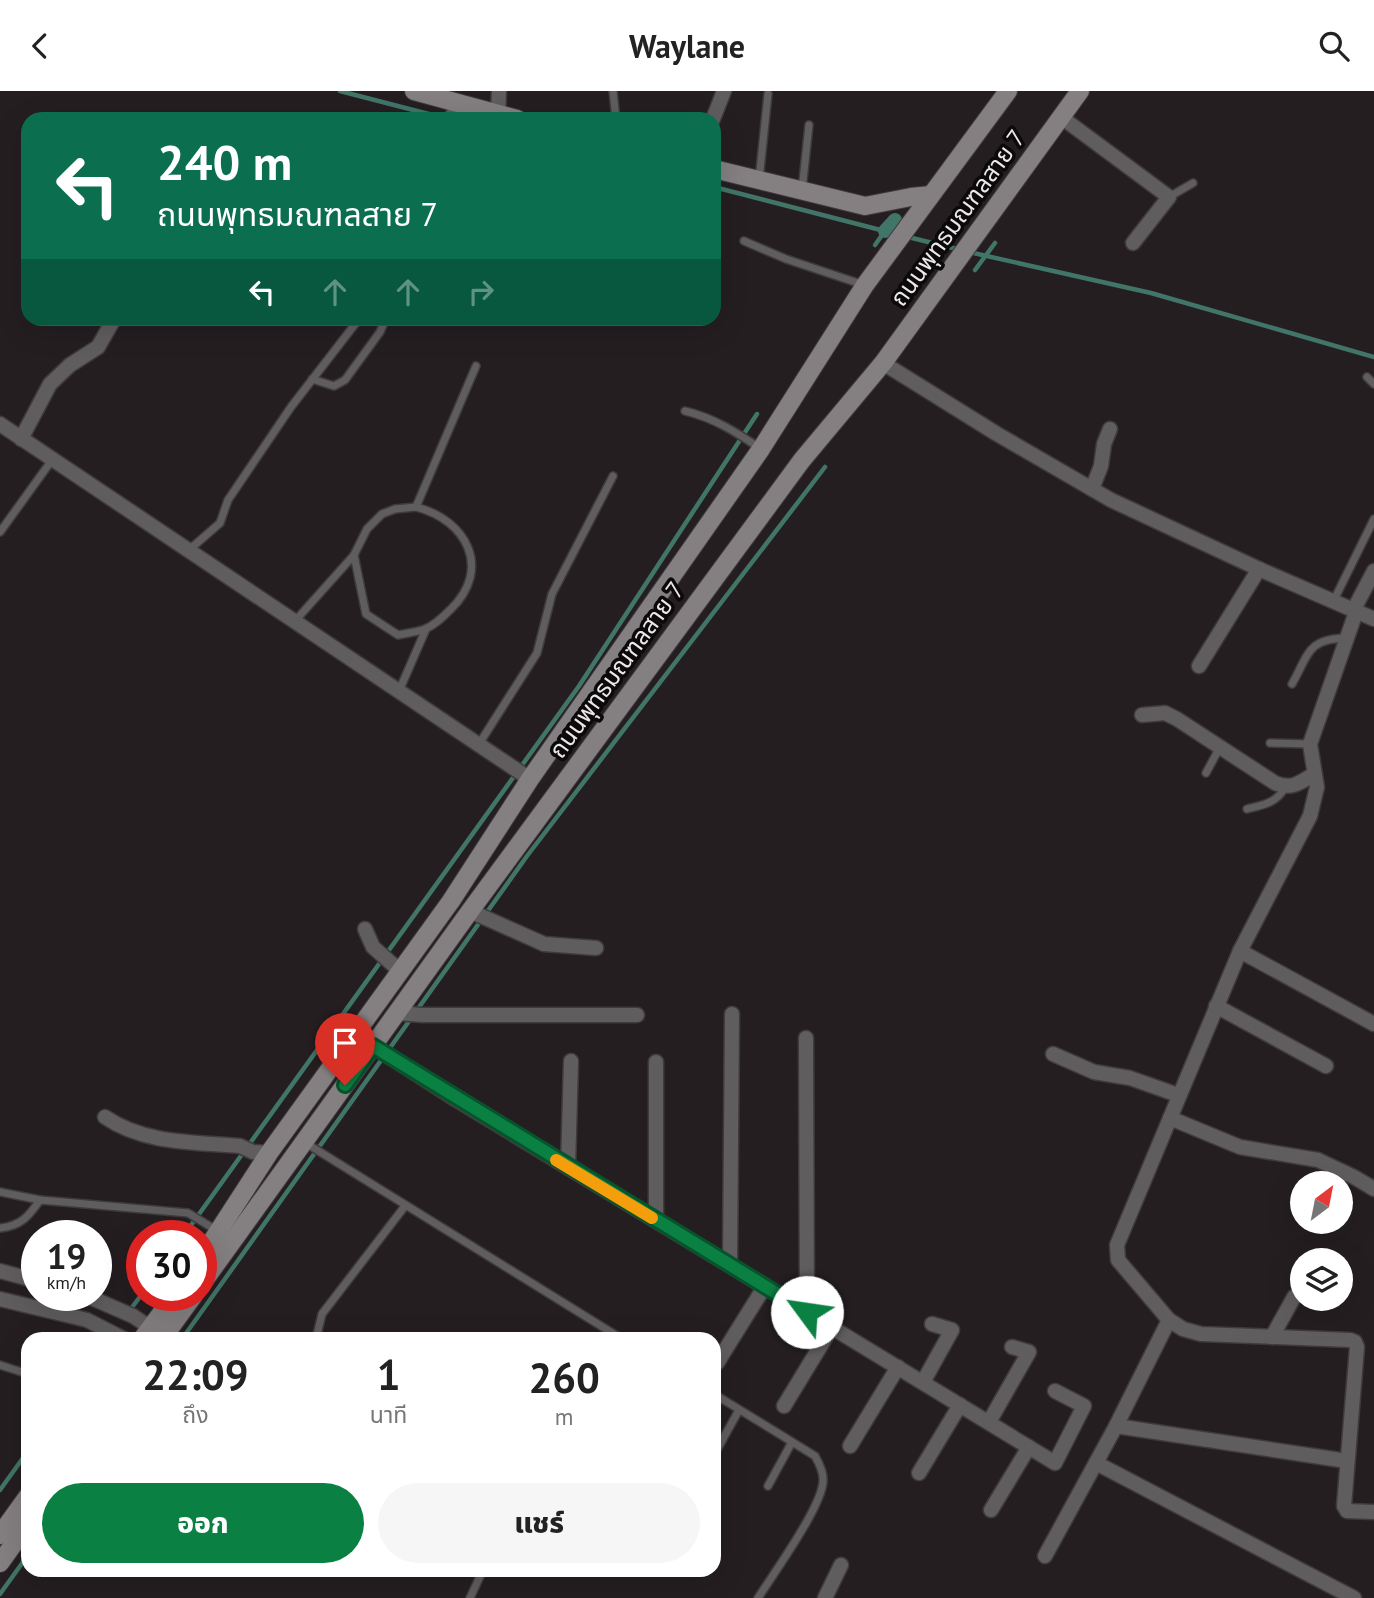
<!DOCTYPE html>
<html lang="th">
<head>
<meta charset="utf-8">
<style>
  :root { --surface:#fff; --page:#f6f6f6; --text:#222; --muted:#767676; --accent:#0b8043 }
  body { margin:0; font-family:"PT Sans","Noto Sans Thai",sans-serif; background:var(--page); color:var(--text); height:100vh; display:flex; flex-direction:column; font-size:26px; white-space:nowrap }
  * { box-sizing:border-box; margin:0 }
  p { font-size:23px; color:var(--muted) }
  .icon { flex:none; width:38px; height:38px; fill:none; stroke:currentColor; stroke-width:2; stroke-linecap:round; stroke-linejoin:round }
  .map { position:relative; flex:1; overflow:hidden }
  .details { position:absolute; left:21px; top:1241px; width:700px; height:245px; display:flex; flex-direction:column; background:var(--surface); border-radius:21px; box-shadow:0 7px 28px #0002 }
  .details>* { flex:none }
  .top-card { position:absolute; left:21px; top:21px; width:700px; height:214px; border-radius:21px; box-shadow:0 7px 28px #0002; background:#0b6e4f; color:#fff; overflow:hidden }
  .needle { width:46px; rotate:32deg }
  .fabs { position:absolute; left:1290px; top:1080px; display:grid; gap:14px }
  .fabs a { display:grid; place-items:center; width:63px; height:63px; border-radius:50%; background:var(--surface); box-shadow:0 7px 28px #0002; font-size:35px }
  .speed { position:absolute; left:21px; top:1129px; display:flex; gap:14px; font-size:35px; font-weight:700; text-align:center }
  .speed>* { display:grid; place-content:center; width:91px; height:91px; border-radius:50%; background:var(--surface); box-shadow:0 7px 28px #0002; line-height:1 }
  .speed small { font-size:18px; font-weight:400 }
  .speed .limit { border:10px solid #d22; background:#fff; color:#111 }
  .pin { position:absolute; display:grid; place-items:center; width:60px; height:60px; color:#fff; margin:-72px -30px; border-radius:50% 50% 50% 0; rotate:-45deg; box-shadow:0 0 7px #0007 }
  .pin .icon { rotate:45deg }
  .me { position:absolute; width:77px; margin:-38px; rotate:301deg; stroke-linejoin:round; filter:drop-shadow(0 0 5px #0008) }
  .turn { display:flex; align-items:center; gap:24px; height:147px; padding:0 21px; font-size:32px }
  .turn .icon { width:91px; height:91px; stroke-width:2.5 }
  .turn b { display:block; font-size:49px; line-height:60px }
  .lanes { display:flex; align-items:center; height:66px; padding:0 21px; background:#0003; justify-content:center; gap:35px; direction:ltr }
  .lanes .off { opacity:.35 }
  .eta { display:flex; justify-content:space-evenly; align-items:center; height:119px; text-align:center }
  .eta b { font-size:42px; font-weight:800; line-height:49px }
  .primary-button { display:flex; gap:14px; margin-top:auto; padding:14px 21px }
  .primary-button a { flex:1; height:80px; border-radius:42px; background:var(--accent); color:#fff; font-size:28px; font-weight:800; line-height:80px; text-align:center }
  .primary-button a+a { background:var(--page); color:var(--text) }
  header { display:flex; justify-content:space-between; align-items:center; height:91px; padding:0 21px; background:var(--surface); font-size:32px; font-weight:800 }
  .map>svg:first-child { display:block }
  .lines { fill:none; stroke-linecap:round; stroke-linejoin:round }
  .stream { stroke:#407567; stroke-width:4.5 }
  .canal { stroke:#407567; stroke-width:14 }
  .lane-casing { stroke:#403a3d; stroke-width:10 }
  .street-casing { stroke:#403a3d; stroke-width:17 }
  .secondary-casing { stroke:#403a3d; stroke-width:20 }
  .lane { stroke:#605d5e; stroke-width:7 }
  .street { stroke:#605d5e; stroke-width:14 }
  .secondary { stroke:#847f81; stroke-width:18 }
  .route-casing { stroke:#07532c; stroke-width:18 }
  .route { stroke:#0b8043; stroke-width:12 }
  .slow { stroke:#f59e0b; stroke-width:12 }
  .labels { text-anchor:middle; stroke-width:7; stroke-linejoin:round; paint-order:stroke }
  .street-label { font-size:24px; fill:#ece8ea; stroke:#0b090a }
</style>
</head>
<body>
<header><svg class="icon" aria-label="back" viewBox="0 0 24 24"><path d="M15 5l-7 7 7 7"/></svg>Waylane<svg class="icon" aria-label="search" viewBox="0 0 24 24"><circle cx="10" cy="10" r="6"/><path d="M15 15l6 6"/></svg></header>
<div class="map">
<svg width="1374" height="1507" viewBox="0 0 1374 1507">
  <rect width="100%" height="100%" fill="#241e21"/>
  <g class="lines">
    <g class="stream">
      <path d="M340,0L448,28"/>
      <path d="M714,96L896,143"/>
      <path d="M908,146L961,159"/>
      <path d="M875,154L885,140"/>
      <path d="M969,161L1151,202L1374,266"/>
      <path d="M975,179L995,152"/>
      <path d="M184,1144L579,595L757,323"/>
      <path d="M130,1219L142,1203"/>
      <path d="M182,1248L527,765L825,376"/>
      <path d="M0,1399L28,1360"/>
      <path d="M0,1503L28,1464"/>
    </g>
    <path class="canal" d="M885,140L895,129"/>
    <defs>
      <g id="lane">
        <path d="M613,0L616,28"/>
        <path d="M759,89L768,3"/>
        <path d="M802,99L809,34"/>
        <path d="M1169,106L1193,92"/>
        <path d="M744,150L786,168L864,194"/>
        <path d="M1367,286L1374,293"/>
        <path d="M312,288L334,295L345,289L380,241L383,234L382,228"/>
        <path d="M685,320C714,327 736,341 761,358"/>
        <path d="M416,416C467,429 492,478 451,518C443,526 435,534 425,538C417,541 407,542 398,544L366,523L354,464L367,438L382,423L395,418Z"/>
        <path d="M416,416L476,275"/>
        <path d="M0,441L52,369"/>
        <path d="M189,459L220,432L228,409L291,316L359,228"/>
        <path d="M1333,511L1374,428"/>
        <path d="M295,530L354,464"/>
        <path d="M1292,593C1309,563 1307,548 1346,547"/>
        <path d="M399,600L426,538"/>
        <path d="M1270,652L1310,653"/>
        <path d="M479,653L537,562L552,503L613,385"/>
        <path d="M1206,682L1220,656"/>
        <path d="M1247,718C1263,714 1277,712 1285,696"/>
        <path d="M304,1051L622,1248"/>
        <path d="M0,1101L40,1109"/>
        <path d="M0,1137C21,1135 29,1125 40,1109L188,1122L216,1139"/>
        <path d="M316,1248L322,1223L405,1115"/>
        <path d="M0,1274L28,1283"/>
        <path d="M714,1303L815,1365C819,1372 824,1383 823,1391C821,1417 774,1482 758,1507"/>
        <path d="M714,1364L739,1319"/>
        <path d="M768,1395L792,1351"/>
        <path d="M470,1507L483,1479"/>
      </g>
      <g id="street">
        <path d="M498,22L499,0"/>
        <path d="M1061,26L1169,106L1133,152"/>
        <path d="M451,28L458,12"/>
        <path d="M713,28L724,0"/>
        <path d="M883,272L997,343L1111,409L1259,478L1374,528"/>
        <path d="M0,333L530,688"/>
        <path d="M21,348L50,293L70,274L98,256L114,228"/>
        <path d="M1092,398L1101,375L1104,353L1110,338"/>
        <path d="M1353,520L1374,480"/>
        <path d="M1356,521L1310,653L1317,696L1310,725L1240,860L1117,1154L1118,1169L1169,1229L1183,1238L1201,1243L1350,1249L1355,1251L1357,1256L1344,1415L1347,1420L1374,1421"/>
        <path d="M1199,575L1259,478"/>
        <path d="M1142,624L1165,622L1177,628L1275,692C1291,699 1300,692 1314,683"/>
        <path d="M470,820L544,853L596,857"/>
        <path d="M365,838L373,856L400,880"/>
        <path d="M1240,860L1374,933"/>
        <path d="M1216,915L1326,975"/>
        <path d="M397,922L422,924H637"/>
        <path d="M806,947L807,1221"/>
        <path d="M373,955L457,1009L1055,1372L1084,1315L1055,1300"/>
        <path d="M1053,963L1094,981L1130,987L1178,1004"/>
        <path d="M656,971V1129"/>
        <path d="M105,1026C144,1053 195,1051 240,1055L253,1061L269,1062"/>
        <path d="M1170,1027L1240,1056L1318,1069L1354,1086L1374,1098"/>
        <path d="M568,1076L571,970"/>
        <path d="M730,1174L732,923"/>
        <path d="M0,1180L37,1190"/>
        <path d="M85,1204L133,1225L151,1237"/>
        <path d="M0,1208L87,1229L124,1248"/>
        <path d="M51,1219L54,1204"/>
        <path d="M1272,1246L1294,1206"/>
        <path d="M717,1272L765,1195"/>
        <path d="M923,1291L952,1239L932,1233"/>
        <path d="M784,1315L832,1236"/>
        <path d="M989,1331L1029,1261L1012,1256"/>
        <path d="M1116,1335L1347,1370"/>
        <path d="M850,1355L898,1276"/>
        <path d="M1096,1372L1354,1507"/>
        <path d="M919,1382L960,1314"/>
        <path d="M991,1419L1029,1356"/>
        <path d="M1045,1465L1116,1335L1169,1229"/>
        <path d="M825,1507L841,1474"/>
      </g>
      <g id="secondary">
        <path d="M414,0L517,28"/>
        <path d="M714,78L865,115L911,106L931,104"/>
        <path d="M201,1167L269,1062L451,810L530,688L761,358L865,194L1008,0"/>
        <path d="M201,1194L470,820L802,369L883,272L1080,0"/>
        <path d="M142,1248L175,1204"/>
        <path d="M162,1248L194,1204"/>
        <path d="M0,1444L28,1405"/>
        <path d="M0,1472L28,1433"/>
      </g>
    </defs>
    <use href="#lane" class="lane-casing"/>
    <use href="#street" class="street-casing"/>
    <use href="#secondary" class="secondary-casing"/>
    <use href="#lane" class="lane"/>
    <use href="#street" class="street"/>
    <use href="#secondary" class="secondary"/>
  </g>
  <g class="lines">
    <defs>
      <path id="route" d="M345,994L373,955L807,1221"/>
    </defs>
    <use href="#route" class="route-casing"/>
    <use href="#route" class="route"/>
    <path class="slow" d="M556,1069L652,1127"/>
  </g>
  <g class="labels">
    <g class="street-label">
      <text transform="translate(958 127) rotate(-54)" y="8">ถนนพุทธมณฑลสาย 7</text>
      <text transform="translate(617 579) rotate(-54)" y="8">ถนนพุทธมณฑลสาย 7</text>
    </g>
  </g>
</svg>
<div class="fabs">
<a><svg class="needle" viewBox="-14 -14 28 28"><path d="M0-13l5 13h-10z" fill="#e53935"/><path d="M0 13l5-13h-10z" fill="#767676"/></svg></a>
<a><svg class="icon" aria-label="layers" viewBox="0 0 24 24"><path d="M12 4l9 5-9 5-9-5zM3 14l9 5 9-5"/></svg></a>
</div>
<div class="speed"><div>19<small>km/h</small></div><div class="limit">30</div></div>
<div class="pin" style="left:345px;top:994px;background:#d93025"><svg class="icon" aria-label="arrive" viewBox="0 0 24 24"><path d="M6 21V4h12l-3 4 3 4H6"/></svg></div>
<svg class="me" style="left:807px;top:1221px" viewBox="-20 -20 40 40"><circle r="19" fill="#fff"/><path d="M0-13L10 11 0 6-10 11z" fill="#0b8043"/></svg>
<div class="top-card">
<div class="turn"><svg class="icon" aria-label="left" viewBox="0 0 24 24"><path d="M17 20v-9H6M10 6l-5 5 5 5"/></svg><div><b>240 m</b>ถนนพุทธมณฑลสาย 7</div></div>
<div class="lanes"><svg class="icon" aria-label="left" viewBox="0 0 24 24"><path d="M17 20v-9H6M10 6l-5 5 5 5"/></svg><svg class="icon off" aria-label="ahead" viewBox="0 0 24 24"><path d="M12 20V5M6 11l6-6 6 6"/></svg><svg class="icon off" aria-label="ahead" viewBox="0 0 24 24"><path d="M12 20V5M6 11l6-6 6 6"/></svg><svg class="icon off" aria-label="right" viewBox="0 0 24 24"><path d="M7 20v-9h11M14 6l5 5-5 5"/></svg></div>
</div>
<section class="details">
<div class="eta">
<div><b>22:09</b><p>ถึง</p></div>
<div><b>1</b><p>นาที</p></div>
<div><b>260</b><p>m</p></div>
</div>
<div class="primary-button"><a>ออก</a><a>แชร์</a></div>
</section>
</div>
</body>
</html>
